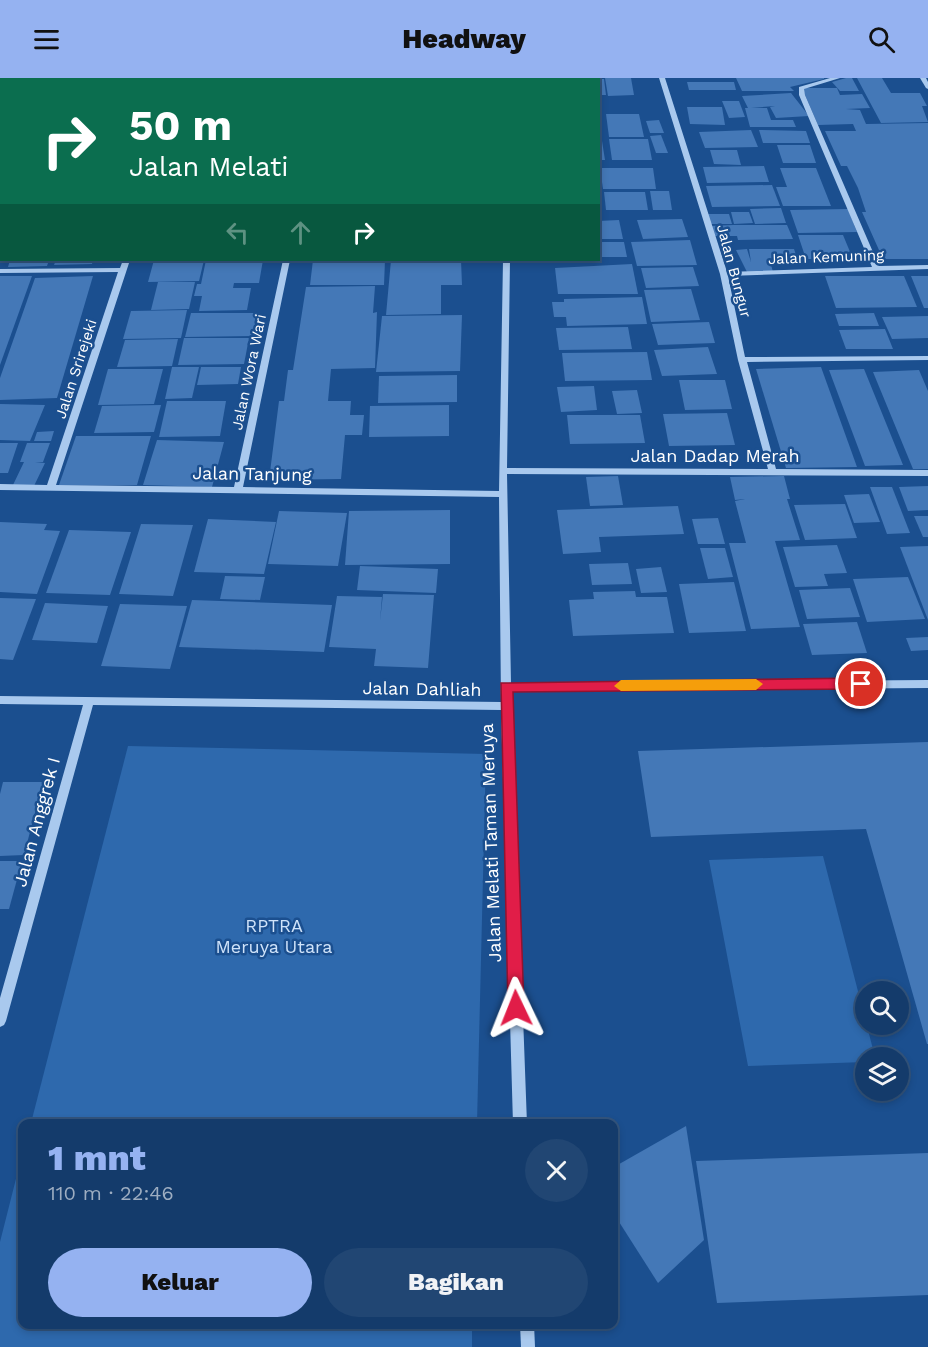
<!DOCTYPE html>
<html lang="id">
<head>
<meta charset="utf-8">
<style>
  :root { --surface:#143b6b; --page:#214673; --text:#f1f3f6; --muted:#9dadc1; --line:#33557e; --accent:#95b2f1 }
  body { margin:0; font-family:"Work Sans",sans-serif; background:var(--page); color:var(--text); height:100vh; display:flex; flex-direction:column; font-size:22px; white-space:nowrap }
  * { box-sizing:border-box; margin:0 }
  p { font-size:20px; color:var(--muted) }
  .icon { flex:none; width:33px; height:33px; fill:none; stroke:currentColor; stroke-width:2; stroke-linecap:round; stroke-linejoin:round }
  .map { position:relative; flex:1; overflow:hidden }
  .side { position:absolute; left:18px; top:1041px; width:600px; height:210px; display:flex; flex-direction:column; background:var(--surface); border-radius:12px; box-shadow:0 3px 9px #0003,0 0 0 2px var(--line) }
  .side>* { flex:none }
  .top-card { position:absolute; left:0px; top:0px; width:600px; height:183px; box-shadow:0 3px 9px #0003,0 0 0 2px var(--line); background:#0b6e4f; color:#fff; overflow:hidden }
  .controls { position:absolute; left:855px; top:903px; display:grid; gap:12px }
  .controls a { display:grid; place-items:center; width:54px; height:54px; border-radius:50%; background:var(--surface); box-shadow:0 3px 9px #0003,0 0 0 2px var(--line); font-size:30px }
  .pin { position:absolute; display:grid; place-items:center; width:51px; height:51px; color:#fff; margin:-26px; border:3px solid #fff; border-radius:50%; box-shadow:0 2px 6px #0007 }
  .me { position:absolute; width:66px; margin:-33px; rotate:358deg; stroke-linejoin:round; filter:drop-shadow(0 0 4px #0008) }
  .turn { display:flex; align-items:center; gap:21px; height:126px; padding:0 30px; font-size:27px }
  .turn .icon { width:78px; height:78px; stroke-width:2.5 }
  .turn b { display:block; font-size:42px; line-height:51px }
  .lanes { display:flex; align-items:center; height:57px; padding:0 30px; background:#0003; justify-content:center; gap:30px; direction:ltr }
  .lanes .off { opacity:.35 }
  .round { display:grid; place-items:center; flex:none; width:63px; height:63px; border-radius:32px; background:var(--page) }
  .headline { display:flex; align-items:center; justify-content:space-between; height:102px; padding:0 30px }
  h1 { font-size:36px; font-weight:800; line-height:45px; color:var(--accent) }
  .action { display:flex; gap:12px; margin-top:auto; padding:12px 30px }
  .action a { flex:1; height:69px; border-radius:36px; background:var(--accent); color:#111; font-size:24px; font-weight:800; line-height:69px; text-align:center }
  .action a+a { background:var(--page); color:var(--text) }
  header { display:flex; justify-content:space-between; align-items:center; height:78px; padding:0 30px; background:var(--accent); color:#111; font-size:27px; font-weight:800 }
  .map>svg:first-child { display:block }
  .green { fill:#2e69ad }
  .building { fill:#4478b7 }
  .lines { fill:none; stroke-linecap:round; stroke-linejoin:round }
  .minor { fill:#a9c9ee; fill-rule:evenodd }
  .route { fill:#e11d48; stroke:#92132f; stroke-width:1.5 }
  .slow { fill:#f59e0b }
  .labels { text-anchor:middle; stroke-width:5; stroke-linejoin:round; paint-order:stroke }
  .far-street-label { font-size:15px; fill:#fff; stroke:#1b4f8f }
  .street-label { font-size:18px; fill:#fff; stroke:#1b4f8f }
  .park-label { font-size:18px; fill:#cfe3fa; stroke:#1b4f8f }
</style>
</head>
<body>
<header><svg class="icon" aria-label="menu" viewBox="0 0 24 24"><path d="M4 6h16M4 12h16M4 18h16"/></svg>Headway<svg class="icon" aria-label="search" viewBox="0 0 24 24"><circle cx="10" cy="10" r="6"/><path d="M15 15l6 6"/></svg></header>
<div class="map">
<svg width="928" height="1269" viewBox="0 0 928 1269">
  <rect width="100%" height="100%" fill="#1b4f8f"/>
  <g class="green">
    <path d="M128,668L486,676L477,1045H31Z"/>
    <path d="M823,778L875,979L866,980L865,984L748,988L709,782Z"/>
    <path d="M22,1077V1246L472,1247V1269H0V1164Z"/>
  </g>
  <g class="building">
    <path d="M605,0H631L634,17L608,18Z"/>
    <path d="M736,0H824V1L790,9L794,13H742Z"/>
    <path d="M846,0H852L859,13H840L832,4Z"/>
    <path d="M857,0H882L891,15H920L927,28H922L928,44L881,45Z"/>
    <path d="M598,1H604L606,17H598Z"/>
    <path d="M687,4H734L736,12H689Z"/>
    <path d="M802,10H837L840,17L862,16L870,30L846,31L860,32L866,46L928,45V181H883L862,134H866L858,110L847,88H841L825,53H856L853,46L818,47Z"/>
    <path d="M791,15L809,38L776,40L770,29L775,28L751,30H767L771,42H793L796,49H750L745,30H748L742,18Z"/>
    <path d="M722,23H739L745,39L729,40Z"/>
    <path d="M687,29H722L725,47L690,46Z"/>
    <path d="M606,36H639L644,59H609Z"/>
    <path d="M659,42L664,55H650L646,43Z"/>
    <path d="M751,52L758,69L705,70L699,54Z"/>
    <path d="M759,52L806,53L810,65H763Z"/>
    <path d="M661,57L668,75H656L650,58Z"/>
    <path d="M609,61H648L652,82H612Z"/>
    <path d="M598,63H602L605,82H598Z"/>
    <path d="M777,67H810L816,85H783Z"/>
    <path d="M710,72H737L741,87L714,86Z"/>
    <path d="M764,88L769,104L707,105L703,89Z"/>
    <path d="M600,90H653L656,111H603Z"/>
    <path d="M780,90H816L831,128H783L776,109H787Z"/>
    <path d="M772,107L780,128L712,129L706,108Z"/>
    <path d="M650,113H669L672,132H653Z"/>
    <path d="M604,114H645L648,132H606Z"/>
    <path d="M781,130L786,145L755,146L750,131Z"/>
    <path d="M848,131L857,154L798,155L790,132Z"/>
    <path d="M731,134H749L753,145L734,146Z"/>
    <path d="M706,136H729L732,146H709Z"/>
    <path d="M682,141L688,159L643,161L637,142Z"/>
    <path d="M619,142L623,161H601L598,143Z"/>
    <path d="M733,147H787L793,161L738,162L737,158H713L710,148Z"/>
    <path d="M798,157H843L853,181H806Z"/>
    <path d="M690,162L697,187L637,188L631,164Z"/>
    <path d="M598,164H624L627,179H600Z"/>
    <path d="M747,171L751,184L749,171H794L798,183H770L773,194H747L736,172Z"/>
    <path d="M10,182H49L47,188L8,189Z"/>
    <path d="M56,182H93L92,186L54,187Z"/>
    <path d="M154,182H204L199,203L148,204Z"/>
    <path d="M206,182H263L259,205H234L233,210H251L247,232L199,233L202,218H194L197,206H201Z"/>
    <path d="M313,182H385L384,207H310Z"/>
    <path d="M391,182H461L462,207H441V236L386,237Z"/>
    <path d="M632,186L638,216H558L555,190Z"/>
    <path d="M693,189L699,208L646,210L641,190Z"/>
    <path d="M0,198H32L0,287Z"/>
    <path d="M93,198L57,320L0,322V300L35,200Z"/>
    <path d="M825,198H904L917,229L836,230Z"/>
    <path d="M911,198H928V230H924Z"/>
    <path d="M158,204H195L189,231L151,232Z"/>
    <path d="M375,208L373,235L377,234L375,290L331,291L328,323H351L350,337H364L362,357H345L341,401L269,402L279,323H284L288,292H293L306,209Z"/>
    <path d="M691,211L700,242L651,244L644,212Z"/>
    <path d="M642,219L647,246L567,248L566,239H554L552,224H564V221Z"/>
    <path d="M187,232L181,260L123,261L131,233Z"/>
    <path d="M191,235H257L253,258L185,259Z"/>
    <path d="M874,235L879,248H839L835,236Z"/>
    <path d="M462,237L460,293L376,294L382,238Z"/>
    <path d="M928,238V260L892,261L882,239Z"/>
    <path d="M709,244L715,265L658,267L652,246Z"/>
    <path d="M628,249L632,271L559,272L556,250Z"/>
    <path d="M885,251L893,271H846L839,252Z"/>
    <path d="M184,260H249L244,286L178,287Z"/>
    <path d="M178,261L172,288L117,289L125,262Z"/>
    <path d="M708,269L717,296L662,298L654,272Z"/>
    <path d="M647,274L652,302L565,303L562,275Z"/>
    <path d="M172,289H199L192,320L165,321Z"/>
    <path d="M201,289H241L238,306L197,307Z"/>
    <path d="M821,289L857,389L786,390L756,291Z"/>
    <path d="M108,291H163L154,326L98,327Z"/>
    <path d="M864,291L888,350L903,387L865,388L829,292Z"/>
    <path d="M919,292L928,313V391H913L873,294Z"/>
    <path d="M457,297V324L378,325L379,298Z"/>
    <path d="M679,302H725L732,331L685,332Z"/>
    <path d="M594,308L597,332L561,334L557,309Z"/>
    <path d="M637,312L642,335L617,336L612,313Z"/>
    <path d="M167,323H226L220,358L159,359Z"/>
    <path d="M0,326L45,327L30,363L0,362Z"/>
    <path d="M161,327L154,354L94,355L102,328Z"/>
    <path d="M449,327V358L369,359L370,328Z"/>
    <path d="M727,335L735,367L669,368L663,336Z"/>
    <path d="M567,337H640L645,365L570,366Z"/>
    <path d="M54,353L51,363H34L37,354Z"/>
    <path d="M76,358H151L137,407H59Z"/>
    <path d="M157,362L224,364L212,409L143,407Z"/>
    <path d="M0,365H18L8,395H0Z"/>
    <path d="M27,365H50L43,384H35L45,385L34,408L13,407L24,384H20Z"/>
    <path d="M618,398L623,427L590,428L586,399Z"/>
    <path d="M784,398L790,421H787L800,462L775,463L800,549L751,551L729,465H746L735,423L745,421L735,422L730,399Z"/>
    <path d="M928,408V432L908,433L899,409Z"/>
    <path d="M870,409H892L910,455L887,456Z"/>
    <path d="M869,416L880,444L854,445L844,417Z"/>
    <path d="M845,426L857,460L805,462L794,427Z"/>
    <path d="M678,428L684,456L599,459L601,474L563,476L557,432Z"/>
    <path d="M450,432V486L345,487L349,433Z"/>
    <path d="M279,433L347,435L338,488L268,486Z"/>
    <path d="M914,438H928V459H923Z"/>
    <path d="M718,440L725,466H698L692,441Z"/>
    <path d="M208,441L276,444L264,496L194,494Z"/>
    <path d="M0,444L47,446L44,452L60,453L37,516L0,514Z"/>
    <path d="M141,446L193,447L173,518L119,516Z"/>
    <path d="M69,452L131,454L110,517L46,515Z"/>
    <path d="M837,467L847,495L824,496L828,508L795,509L783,469Z"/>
    <path d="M928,468V542L900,469Z"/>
    <path d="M700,470H725L733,499L708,501Z"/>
    <path d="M628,485L632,506L592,507L589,486Z"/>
    <path d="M360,488L438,491L436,515L357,512Z"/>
    <path d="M661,489L667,514L641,515L636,491Z"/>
    <path d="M225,498L265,499L260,522L220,521Z"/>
    <path d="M908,499L925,541L867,544L853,501Z"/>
    <path d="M734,504L746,553L689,555L679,506Z"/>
    <path d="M850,510L860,539L807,541L799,512Z"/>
    <path d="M635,513L636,519H667L674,555L573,558L569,522L594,521L593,514Z"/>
    <path d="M383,516L434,517L428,590L374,588L376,571L329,569L337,518L382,519L380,543Z"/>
    <path d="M0,520L36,521L13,582L0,581Z"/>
    <path d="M192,522L332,527L324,574L179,569Z"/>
    <path d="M45,525L108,528L97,565L32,562Z"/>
    <path d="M120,526L187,528L170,591L101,588Z"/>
    <path d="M857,544L867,575L812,577L803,546Z"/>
    <path d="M928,559V572L911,573L906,560Z"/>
    <path d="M928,664V966H927L866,751L651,759L638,673Z"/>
    <path d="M3,704H43L24,777L0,778V716Z"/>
    <path d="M0,783H22L9,831H0Z"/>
    <path d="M686,1048L704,1162L658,1205L614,1136V1089Z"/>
    <path d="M928,1075V1217L717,1225L696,1083Z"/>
  </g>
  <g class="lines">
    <g class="minor">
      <path d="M331,0H337L329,2Z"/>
      <rect x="499" y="0" width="6" height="2"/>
      <path d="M659,0H665L727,194L872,189L799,17V9L830,0H840L804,11L805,17L879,188L928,187V191L728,198L745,279L928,278V282L747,284L776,391L928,392V398L507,396L511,605L928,602V610L511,613L527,1046H513L501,632L93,627L6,943L4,947L0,949V920L83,627L0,626V618L501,624L499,419L0,412V406L47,407L118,194L0,195V191L120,190L123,182H130L56,407L234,409L283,182H290L243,409L499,413L503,182H510L507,390L768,391L738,282L720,196Z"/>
      <path d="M920,0H926L928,4V11L926,10Z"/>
      <path d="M0,69H2V74L0,73Z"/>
      <rect x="0" y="151" width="2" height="5"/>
      <path d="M520,1246H534L535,1269H521Z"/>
    </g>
  </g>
  <path class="route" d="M861,600L868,606L861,611L513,614L524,930L522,935L516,938L510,935L508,930L501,605Z"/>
  <path class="slow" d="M756,601L763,606L756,612L621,613L614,608L621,602Z"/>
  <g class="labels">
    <g class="far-street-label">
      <text transform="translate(826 179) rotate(-2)" y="5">Jalan Kemuning</text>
      <text transform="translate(734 193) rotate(75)" y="5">Jalan Bungur</text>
      <text transform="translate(76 291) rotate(-72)" y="5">Jalan Srirejeki</text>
      <text transform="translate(249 294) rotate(-78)" y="5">Jalan Wora Wari</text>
    </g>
    <g class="street-label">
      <text x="715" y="384">Jalan Dadap Merah</text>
      <text transform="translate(252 396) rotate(1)" y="6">Jalan Tanjung</text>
      <text transform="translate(422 611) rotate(1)" y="6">Jalan Dahliah</text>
      <text transform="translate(37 744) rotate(-75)" y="6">Jalan Anggrek I</text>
      <text transform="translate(491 765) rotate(-92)" y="6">Jalan Melati Taman Meruya</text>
    </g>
    <g class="park-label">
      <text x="274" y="854">RPTRA<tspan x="274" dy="21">Meruya Utara</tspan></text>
    </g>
  </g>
</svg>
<div class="controls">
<a><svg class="icon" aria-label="search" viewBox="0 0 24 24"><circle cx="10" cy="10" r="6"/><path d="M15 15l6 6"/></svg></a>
<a><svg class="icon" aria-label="layers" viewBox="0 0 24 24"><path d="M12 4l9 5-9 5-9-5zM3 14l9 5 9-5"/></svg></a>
</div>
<div class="pin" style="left:861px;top:606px;background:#d93025"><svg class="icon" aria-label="arrive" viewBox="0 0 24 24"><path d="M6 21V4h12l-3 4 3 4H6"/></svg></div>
<svg class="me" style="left:516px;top:930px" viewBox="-20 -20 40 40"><path d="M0-17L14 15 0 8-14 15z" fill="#e11d48" stroke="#fff" stroke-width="4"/></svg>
<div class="top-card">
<div class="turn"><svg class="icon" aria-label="right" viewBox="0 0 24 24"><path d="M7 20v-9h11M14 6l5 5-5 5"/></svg><div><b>50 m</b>Jalan Melati</div></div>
<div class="lanes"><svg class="icon off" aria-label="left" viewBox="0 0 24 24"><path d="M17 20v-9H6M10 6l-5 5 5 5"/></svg><svg class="icon off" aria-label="ahead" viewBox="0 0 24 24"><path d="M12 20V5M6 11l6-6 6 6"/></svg><svg class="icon" aria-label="right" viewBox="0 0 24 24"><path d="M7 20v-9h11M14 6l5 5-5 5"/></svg></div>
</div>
<section class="side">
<div class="headline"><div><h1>1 mnt</h1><p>110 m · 22:46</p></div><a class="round"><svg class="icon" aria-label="close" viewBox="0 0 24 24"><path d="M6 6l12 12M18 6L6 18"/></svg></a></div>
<div class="action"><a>Keluar</a><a>Bagikan</a></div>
</section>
</div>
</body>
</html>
